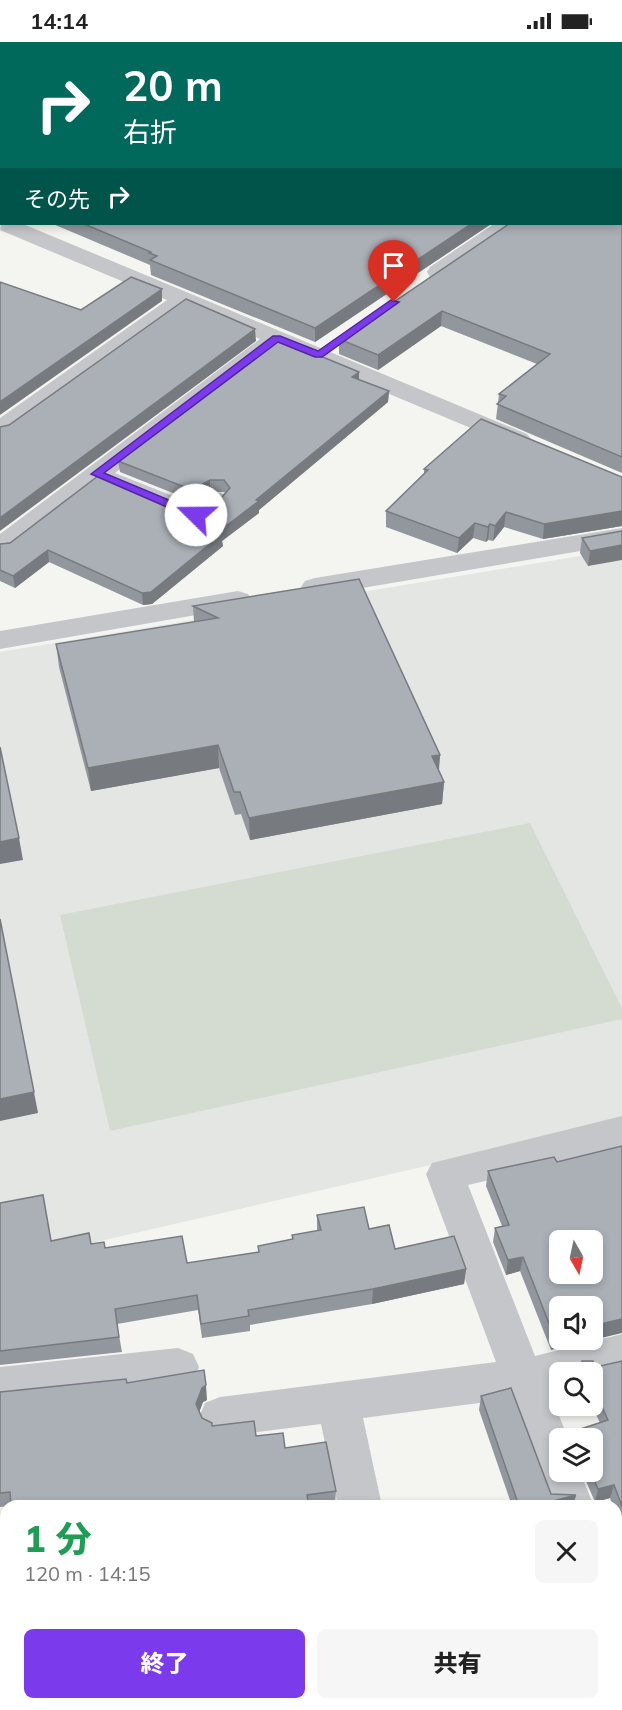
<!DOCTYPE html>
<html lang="ja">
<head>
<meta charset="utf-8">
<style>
  :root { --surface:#fff; --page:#f6f6f6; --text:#222; --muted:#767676; --accent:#7c3aed }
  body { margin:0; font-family:Mulish,"Noto Sans JP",sans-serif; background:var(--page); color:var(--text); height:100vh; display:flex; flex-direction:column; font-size:22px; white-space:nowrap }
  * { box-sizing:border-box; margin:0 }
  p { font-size:20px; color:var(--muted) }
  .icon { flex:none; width:33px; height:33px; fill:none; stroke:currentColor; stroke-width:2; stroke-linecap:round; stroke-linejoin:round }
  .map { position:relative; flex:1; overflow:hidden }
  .sheet { position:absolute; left:0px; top:1458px; width:622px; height:210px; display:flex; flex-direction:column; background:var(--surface); border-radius:18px 18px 0 0; box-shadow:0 3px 9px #0003 }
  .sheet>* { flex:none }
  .guide { position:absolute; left:0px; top:0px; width:622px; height:183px; box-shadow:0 3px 9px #0003; background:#00695c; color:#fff; overflow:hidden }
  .needle { width:39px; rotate:171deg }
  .buttons { position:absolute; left:549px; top:1188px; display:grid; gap:12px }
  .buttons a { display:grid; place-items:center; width:54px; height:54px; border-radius:9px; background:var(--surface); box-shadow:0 3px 9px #0003; font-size:30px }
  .pin { position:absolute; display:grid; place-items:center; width:51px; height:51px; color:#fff; margin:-62px -26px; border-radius:50% 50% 50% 0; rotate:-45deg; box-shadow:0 0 6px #0007 }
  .pin .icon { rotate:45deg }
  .me { position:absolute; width:66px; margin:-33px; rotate:292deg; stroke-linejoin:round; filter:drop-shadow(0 0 4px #0008) }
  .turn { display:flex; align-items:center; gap:21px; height:126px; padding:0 24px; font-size:27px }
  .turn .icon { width:78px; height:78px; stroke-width:2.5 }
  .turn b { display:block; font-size:42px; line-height:51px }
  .then { display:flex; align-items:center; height:57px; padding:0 24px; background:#0003; gap:12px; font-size:22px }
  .round { display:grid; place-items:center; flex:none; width:63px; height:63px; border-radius:9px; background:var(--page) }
  .head { display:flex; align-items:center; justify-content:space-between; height:102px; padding:0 24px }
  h1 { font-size:36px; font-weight:800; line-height:45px; color:#1e9e55 }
  .button { display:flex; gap:12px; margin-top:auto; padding:12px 24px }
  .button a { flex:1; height:69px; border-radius:9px; background:var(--accent); color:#fff; font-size:24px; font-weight:800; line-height:69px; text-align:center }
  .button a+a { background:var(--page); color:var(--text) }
  .status { display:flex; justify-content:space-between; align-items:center; height:42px; padding:0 30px; background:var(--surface); direction:ltr }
  .status svg { height:16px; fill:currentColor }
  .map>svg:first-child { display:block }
  .built { fill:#e4e6e3 }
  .green { fill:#d4dbd1 }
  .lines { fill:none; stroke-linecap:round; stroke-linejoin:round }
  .minor { fill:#c4c6ca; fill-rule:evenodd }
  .wall { fill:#92979d }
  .shaded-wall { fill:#777b7f }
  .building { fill:#aab0b6; stroke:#777b7f; stroke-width:1.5; fill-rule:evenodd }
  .route { fill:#7c3aed; stroke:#51269a; stroke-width:1.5 }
</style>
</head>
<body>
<div class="status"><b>14:14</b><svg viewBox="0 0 49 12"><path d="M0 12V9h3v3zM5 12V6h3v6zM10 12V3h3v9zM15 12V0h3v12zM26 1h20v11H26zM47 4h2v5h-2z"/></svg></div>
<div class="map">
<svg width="622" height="1668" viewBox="0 0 622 1668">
  <rect width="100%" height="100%" fill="#f4f4f0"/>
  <path class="built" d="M622,507V1079L0,1222V610Z"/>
  <path class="green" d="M530,781L622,966V977L110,1089L60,873Z"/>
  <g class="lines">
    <g class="minor">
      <path d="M2,176V182H23L527,392L531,397L527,402L518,405L509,402L279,306L115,431L193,462C204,454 210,449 224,452L228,458C218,472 204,483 187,479L99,443L10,511L0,513V492L260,297L186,266L9,393L0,396V376L167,258L0,188Z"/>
      <path d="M494,182H519L516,187L446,235L438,237L430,235L427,230L430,225Z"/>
      <path d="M622,486V502L315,554L305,551L301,545L305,539L315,536Z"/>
      <path d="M238,549L248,552L252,558L248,564L0,607V589Z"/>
      <path d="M622,1074V1106L468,1143L535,1314L622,1292V1330L592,1337V1330H560V1346L549,1349L568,1396H560V1430H580L594,1464H550L510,1357L363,1376L382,1464H338L321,1382L220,1395L205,1389L199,1375L205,1361L220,1355L496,1320L426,1132L432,1121Z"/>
      <path d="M178,1306L193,1312L199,1325L193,1338L178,1344L0,1363V1325Z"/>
      <rect x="0" y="1495" width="6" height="44"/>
      <path d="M616,1558L622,1561V1618L616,1616Z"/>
    </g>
  </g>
  <g class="wall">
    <path d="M43,0H622V123H621V125L622,124V431L496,377L499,352L537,322L441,284L378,328L339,312V297L621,182V2H46Z"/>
    <path d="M53,182H491L315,300L151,233L150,223Z"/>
    <path d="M359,338L389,349L388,360L259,468V471L222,499L223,504L152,562L143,563L49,520L15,546L0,539V502L186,469L199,470L216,462L225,451L224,450H210L193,459L120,430L118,419Z"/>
    <path d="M424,427L622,435V484L543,497L504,485L493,499L488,498L486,500L473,496L457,511L386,485V469L424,433Z"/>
    <path d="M622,489L588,524L580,511L582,496Z"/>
    <path d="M359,537L440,713L439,729L444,740L442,762L250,798L241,772L235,773L219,726L91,749L59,625L56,602L194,580L193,564Z"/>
    <path d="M622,1104L551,1308L520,1229L506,1233L493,1200L495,1186L502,1184L486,1144L488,1129L557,1120Z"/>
    <path d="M43,1153L51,1198L91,1202L105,1206L187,1221L258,1210V1204L292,1197V1193L317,1189V1173L369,1187L395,1207L466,1227L464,1242L372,1262L250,1283V1289L202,1296L198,1268L117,1282L122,1310L0,1323V1161Z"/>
    <path d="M582,1319L596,1325L622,1319V1487L616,1472V1464H613L610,1456L595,1460L582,1430H592V1396H564L565,1392L600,1381L592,1364V1330H579Z"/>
    <path d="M127,1341L207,1358L203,1360L199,1370L202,1376L212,1384L256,1394L285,1406L336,1449L335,1462L324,1464H11L0,1465V1350Z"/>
    <path d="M481,1354L551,1452L576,1453L573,1464H512L479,1368Z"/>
  </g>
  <g class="shaded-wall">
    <path d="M2,103V118H0V104Z"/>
    <path d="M471,182H491L315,300V286Z"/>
    <path d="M162,247V259L0,373V360Z"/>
    <path d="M442,269L441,284L378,328V313Z"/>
    <path d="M255,287L256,299L0,489V476Z"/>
    <path d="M359,330V342L352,335Z"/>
    <path d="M389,349L388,360L259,468V471L222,499L223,504L152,562L143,563L142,551L218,490Z"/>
    <path d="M210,438V450L193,459L192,448Z"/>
    <path d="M622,469V484L543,497L544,482Z"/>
    <path d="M506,470L504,485L493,499L495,484Z"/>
    <path d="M475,481L473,496L457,511L459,496Z"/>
    <path d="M490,482L488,498L486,500L488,485Z"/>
    <path d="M622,503V518L588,524L590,509Z"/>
    <path d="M48,508L49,520L15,546L13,534Z"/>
    <path d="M218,703L219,726L91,749L88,726Z"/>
    <path d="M440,713L438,735L432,714Z"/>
    <path d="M444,740L442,762L250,798L249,776Z"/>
    <path d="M19,796L23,818L0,822V800Z"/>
    <path d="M34,1050L38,1071L0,1079V1057Z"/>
    <path d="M523,1215L520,1229L506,1233L508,1218Z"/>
    <path d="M466,1227L464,1242L372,1262L373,1247Z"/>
    <path d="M622,1277V1291L551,1308L554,1294L560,1292V1298H592V1284Z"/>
    <path d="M206,1343L207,1358L203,1360L197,1376L196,1362L202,1346Z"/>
    <path d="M614,1443L610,1456L595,1460L598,1447Z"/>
    <path d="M576,1453L573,1464H534Z"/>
    <path d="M622,1658V1668H613L616,1662V1660Z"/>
    <path d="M32,1662H43L39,1668H28Z"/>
  </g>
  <g class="building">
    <path d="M64,0H622V110L621,111V2H67Z"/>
    <path d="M2,14V103L0,104V15Z"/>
    <path d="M621,120V125L622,124V415L497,362L506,354L499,352L550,312L442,269L378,313L339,297L509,182H621Z"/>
    <path d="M84,182H471L315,286L150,218L157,214L149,211L151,210Z"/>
    <path d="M131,235L162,247L0,360V240L81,268Z"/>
    <path d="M186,257L255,287L0,476V385L9,383Z"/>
    <path d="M279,297L359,330L352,335L389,349L256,458L259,459L218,490L222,492L151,550L142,551L48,508L13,534L0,528V502L10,501L98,434L186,469L199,470L216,462L230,446L224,438H210L192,448L118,419Z"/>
    <path d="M481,377L622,435V469L544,482L506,470L495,484L490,482L488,485L475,481L459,496L386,469L428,428L424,427Z"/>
    <path d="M622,489V503L590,509L582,496Z"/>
    <path d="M359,537L440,713L432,714L444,740L249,776L240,750H234L218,703L88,726L56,602L218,576L193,564Z"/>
    <path d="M0,705L19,796L0,800Z"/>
    <path d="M0,877L34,1050L0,1057Z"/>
    <path d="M622,1104V1277L592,1284V1264H560V1292L554,1294L523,1215L508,1218L495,1186L509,1183L488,1129L554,1115L557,1120ZM560,1198H592V1232H560Z"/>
    <path d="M43,1153L51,1199L89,1191L91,1202L104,1200L105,1206L182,1194L187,1221L259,1210L258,1204L293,1197L292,1193L321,1188L317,1173L364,1165L369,1187L389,1183L395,1207L454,1194L466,1227L373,1247L248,1268L249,1274L201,1282L197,1253L115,1267L119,1295L0,1309V1161Z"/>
    <path d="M582,1319H593L596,1325L622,1319V1464L614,1443L598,1447L591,1430H592V1396H565V1392L608,1378L592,1343V1330H587Z"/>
    <path d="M204,1328L206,1343L202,1346L196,1362L202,1376L212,1381V1384L254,1379L256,1394L283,1391L285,1406L326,1400L336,1449L307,1453L309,1464H144V1463L136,1464H11L10,1450L0,1451V1350L126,1337L127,1341Z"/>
    <path d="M511,1346L551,1452L576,1453L534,1464H519L481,1354Z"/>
    <path d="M6,1575V1662H32L28,1668H0V1642L2,1638H0V1576Z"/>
    <path d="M616,1619L622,1639V1658L616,1660Z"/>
    <path d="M64,1662H101V1668H63Z"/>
    <path d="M252,1662H616L618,1668H253Z"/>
  </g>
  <path class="route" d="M391,258L399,260L322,315H315L278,300L104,431L200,471V476H192L91,432L273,294H280L318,309Z"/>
</svg>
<div class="buttons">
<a><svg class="needle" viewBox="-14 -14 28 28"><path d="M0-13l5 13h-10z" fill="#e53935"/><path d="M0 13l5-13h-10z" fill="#767676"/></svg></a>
<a><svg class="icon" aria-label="sound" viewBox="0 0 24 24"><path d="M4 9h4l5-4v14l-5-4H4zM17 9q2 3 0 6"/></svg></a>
<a><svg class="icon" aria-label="search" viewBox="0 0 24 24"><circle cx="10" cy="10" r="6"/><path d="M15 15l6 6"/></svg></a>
<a><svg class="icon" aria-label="layers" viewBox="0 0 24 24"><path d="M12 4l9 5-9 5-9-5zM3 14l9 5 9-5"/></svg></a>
</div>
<div class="pin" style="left:394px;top:260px;background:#d93025"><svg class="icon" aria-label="arrive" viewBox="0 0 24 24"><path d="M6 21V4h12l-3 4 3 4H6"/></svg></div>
<svg class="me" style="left:196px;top:473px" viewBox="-20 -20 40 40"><circle r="19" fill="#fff"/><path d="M0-13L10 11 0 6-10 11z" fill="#7c3aed"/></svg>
<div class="guide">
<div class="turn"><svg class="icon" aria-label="right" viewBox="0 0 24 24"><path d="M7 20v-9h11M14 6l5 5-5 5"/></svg><div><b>20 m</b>右折</div></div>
<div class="then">その先<svg class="icon" aria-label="right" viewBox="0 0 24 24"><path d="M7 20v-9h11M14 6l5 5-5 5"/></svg></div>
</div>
<section class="sheet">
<div class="head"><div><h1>1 分</h1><p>120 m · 14:15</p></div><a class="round"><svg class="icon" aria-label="close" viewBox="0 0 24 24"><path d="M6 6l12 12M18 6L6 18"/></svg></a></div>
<div class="button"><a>終了</a><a>共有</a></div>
</section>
</div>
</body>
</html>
